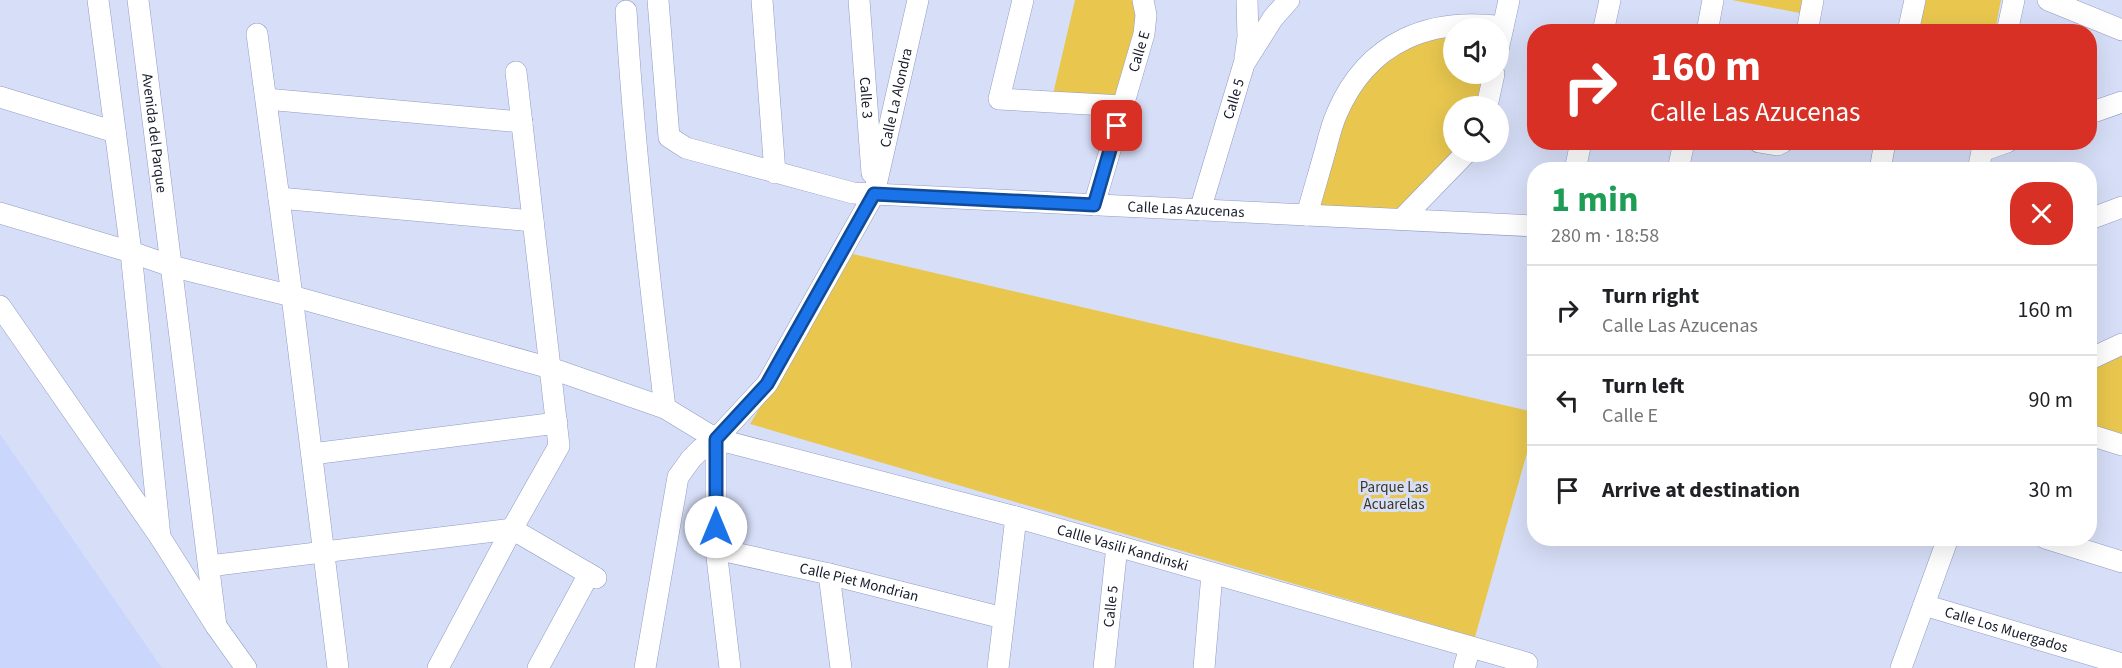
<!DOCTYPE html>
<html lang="en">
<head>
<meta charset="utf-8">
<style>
  :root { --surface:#fff; --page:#f6f6f6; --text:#202124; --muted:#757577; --line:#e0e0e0 }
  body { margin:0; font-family:"Source Sans 3",sans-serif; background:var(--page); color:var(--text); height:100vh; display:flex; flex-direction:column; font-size:22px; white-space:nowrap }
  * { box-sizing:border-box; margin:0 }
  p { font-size:20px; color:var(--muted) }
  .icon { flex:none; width:33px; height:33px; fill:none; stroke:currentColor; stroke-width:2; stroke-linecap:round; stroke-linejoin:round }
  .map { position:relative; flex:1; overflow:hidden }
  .details { position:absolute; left:1527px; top:162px; width:570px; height:384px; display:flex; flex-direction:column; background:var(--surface); border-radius:24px; box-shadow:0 6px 24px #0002 }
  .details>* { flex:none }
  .hud { position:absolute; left:1527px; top:24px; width:570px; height:126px; border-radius:24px; box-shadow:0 6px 24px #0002; background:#d93025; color:#fff; overflow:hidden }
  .buttons { position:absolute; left:1443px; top:18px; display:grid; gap:12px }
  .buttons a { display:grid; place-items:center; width:66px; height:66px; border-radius:50%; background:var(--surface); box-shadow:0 6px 24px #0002; font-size:30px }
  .pin { position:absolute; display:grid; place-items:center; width:51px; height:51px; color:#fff; margin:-26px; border-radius:12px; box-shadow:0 3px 9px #0006 }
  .me { position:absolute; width:66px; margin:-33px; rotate:0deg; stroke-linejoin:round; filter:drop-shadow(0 0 4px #0008) }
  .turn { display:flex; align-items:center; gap:21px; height:126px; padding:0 24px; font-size:27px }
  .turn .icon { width:78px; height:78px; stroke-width:2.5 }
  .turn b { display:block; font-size:42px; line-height:51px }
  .round { display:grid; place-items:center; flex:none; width:63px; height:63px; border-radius:24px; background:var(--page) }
  .headline { display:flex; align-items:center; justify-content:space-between; height:102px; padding:0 24px }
  h1 { font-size:36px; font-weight:700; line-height:45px; color:#1e9e55 }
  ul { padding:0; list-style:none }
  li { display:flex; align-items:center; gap:18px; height:90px; padding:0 24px; border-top:2px solid var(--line) }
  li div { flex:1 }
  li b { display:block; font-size:22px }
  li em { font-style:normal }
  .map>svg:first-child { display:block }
  .built { fill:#cbd6fd }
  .green { fill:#e9c74f }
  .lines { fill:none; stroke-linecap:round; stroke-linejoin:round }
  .minor-casing { stroke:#909bc3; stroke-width:22 }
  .minor { stroke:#fff; stroke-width:21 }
  .route-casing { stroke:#114b97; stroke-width:15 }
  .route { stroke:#1a73e8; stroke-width:10 }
  .labels { text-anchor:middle; stroke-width:6; stroke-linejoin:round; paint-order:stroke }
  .street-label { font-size:15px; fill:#171b2a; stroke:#d7dff8 }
  .park-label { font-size:15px; fill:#3b341f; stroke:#d7dff8 }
</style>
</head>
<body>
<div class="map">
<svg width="2122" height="668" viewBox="0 0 2122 668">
  <rect width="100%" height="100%" fill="#d7dff8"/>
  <path class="built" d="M0,434L162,668H0Z"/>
  <g class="green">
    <path d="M1075,0H1136L1139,23L1118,99L1053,94Z"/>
    <path d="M1732,0H1802L1800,13Z"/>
    <path d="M1925,0H2001L1995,31L1918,32Z"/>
    <path d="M1453,32L1454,74H1485L1477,106H1454V152L1399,209L1318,206L1345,114L1358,88L1400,50Z"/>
    <path d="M853,254L1534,412V428L1475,637L750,424Z"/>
    <path d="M2122,354V437L2090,426V368Z"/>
  </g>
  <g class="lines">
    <defs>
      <g id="minor">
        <path d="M98,0L131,252L160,537"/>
        <path id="s1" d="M138,0L216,626"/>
        <path id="s2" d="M658,0L669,137L686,148L853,193L1534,226"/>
        <path d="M762,0L775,173"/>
        <path id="s3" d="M859,0L872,173"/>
        <path d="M1023,0L999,99L1123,106"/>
        <path d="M2048,0L2122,30"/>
        <path d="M626,11C634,144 649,276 665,408"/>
        <path d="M1603,32L1610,0"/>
        <path d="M1707,32L1713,0"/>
        <path d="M1807,32L1813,0"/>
        <path d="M1908,32L1915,0"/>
        <path d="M2007,32L2014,0"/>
        <path d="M257,34L292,296L338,668"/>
        <path d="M1498,50L1509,0"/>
        <path d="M1245,58L1248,37L1247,0"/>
        <path d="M0,97L115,132"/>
        <path d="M266,99L522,122"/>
        <path d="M1487,106L1494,74"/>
        <path d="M2090,113L2122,102"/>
        <path d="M1759,142L1777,145L1783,142"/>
        <path d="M1982,151L2007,142"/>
        <path d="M1575,170L1581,142"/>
        <path d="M1678,170L1684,142"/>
        <path d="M1880,170L1885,142"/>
        <path d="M1978,170L1984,142"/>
        <path d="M279,198L533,221"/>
        <path id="s4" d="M1094,205L1144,34L1146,15L1143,0"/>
        <path id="s5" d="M1200,210L1244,64L1273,18L1289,0"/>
        <path id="s6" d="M0,213L131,252L171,266L292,296L550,368L665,408L716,439L1016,517L1527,663"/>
        <path d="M1307,215C1313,193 1320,170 1326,148C1329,136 1332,124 1337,113C1368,41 1430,17 1503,27"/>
        <path d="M1402,219L1467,152"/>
        <path d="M2090,219L2122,207"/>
        <path d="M0,306L160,537L216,626L246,668"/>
        <path d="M2090,359L2122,344"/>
        <path d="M2090,435L2122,445"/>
        <path d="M716,439V549L730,668"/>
        <path d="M312,454L557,423"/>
        <path d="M2045,538L2122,562"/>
        <path id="s7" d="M716,549L829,574L1003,618"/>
        <path d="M209,566L512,529L596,578"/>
        <path d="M829,574L841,668"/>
        <path id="s8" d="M1924,605L2122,664"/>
        <path d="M438,668L512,529L559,446L516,72"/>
        <path d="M538,668L589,574"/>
        <path id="s9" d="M645,668L678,477L691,459L701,449L716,439L767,384L874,194L918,0"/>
        <path d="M998,668L1016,517"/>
        <path id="s10" d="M1104,668L1117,546"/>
        <path d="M1204,668L1212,574"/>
        <path d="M1464,668L1470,647"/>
        <path d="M1901,668L1948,538"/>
      </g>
    </defs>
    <use href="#minor" class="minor-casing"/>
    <use href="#minor" class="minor"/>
  </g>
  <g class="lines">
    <defs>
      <path id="route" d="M716,527V439L767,384L874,194L1094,205L1117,126"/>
    </defs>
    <use href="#route" class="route-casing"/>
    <use href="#route" class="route"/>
  </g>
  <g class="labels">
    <g class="street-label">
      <text dy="5" stroke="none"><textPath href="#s4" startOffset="160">Calle E</textPath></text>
      <text dy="5" stroke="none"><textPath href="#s3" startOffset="98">Calle 3</textPath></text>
      <text dy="5" stroke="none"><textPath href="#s9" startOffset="640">Calle La Alondra</textPath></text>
      <text dy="5" stroke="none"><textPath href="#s5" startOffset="116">Calle 5</textPath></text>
      <text dy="5" stroke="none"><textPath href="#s1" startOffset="134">Avenida del Parque</textPath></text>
      <text dy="5" stroke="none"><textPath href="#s2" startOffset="664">Calle Las Azucenas</textPath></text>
      <text dy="5" stroke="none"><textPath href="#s6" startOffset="1174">Callle Vasili Kandinski</textPath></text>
      <text dy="5" stroke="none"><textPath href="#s7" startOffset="147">Calle Piet Mondrian</textPath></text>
      <text dy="5" stroke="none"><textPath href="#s10" startOffset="62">Calle 5</textPath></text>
      <text dy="5" stroke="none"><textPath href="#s8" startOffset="86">Calle Los Muergados</textPath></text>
    </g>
    <g class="park-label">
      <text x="1394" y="492">Parque Las<tspan x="1394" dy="17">Acuarelas</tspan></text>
    </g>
  </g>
</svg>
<div class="buttons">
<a><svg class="icon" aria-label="sound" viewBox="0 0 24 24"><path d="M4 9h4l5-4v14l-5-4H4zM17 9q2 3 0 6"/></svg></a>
<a><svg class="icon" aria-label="search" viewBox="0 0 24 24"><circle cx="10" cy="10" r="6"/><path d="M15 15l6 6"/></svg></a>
</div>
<div class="pin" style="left:1117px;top:126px;background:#d93025"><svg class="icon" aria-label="arrive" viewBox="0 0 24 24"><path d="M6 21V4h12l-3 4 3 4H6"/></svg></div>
<svg class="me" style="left:716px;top:527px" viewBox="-20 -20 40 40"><circle r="19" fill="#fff"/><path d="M0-13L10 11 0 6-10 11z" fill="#1a73e8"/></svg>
<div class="hud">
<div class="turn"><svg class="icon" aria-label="right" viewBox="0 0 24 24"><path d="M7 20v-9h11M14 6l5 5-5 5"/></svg><div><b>160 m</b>Calle Las Azucenas</div></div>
</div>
<section class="details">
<div class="headline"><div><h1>1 min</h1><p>280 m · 18:58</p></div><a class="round" style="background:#d93025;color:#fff"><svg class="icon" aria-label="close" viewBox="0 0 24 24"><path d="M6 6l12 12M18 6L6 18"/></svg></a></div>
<ul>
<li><svg class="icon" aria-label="right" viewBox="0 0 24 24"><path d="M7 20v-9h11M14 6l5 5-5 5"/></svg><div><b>Turn right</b><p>Calle Las Azucenas</p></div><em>160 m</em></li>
<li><svg class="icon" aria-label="left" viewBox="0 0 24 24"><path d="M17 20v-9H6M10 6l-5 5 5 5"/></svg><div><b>Turn left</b><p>Calle E</p></div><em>90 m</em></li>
<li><svg class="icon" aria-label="arrive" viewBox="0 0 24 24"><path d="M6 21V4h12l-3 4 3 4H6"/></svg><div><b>Arrive at destination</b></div><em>30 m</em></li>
</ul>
</section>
</div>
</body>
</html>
